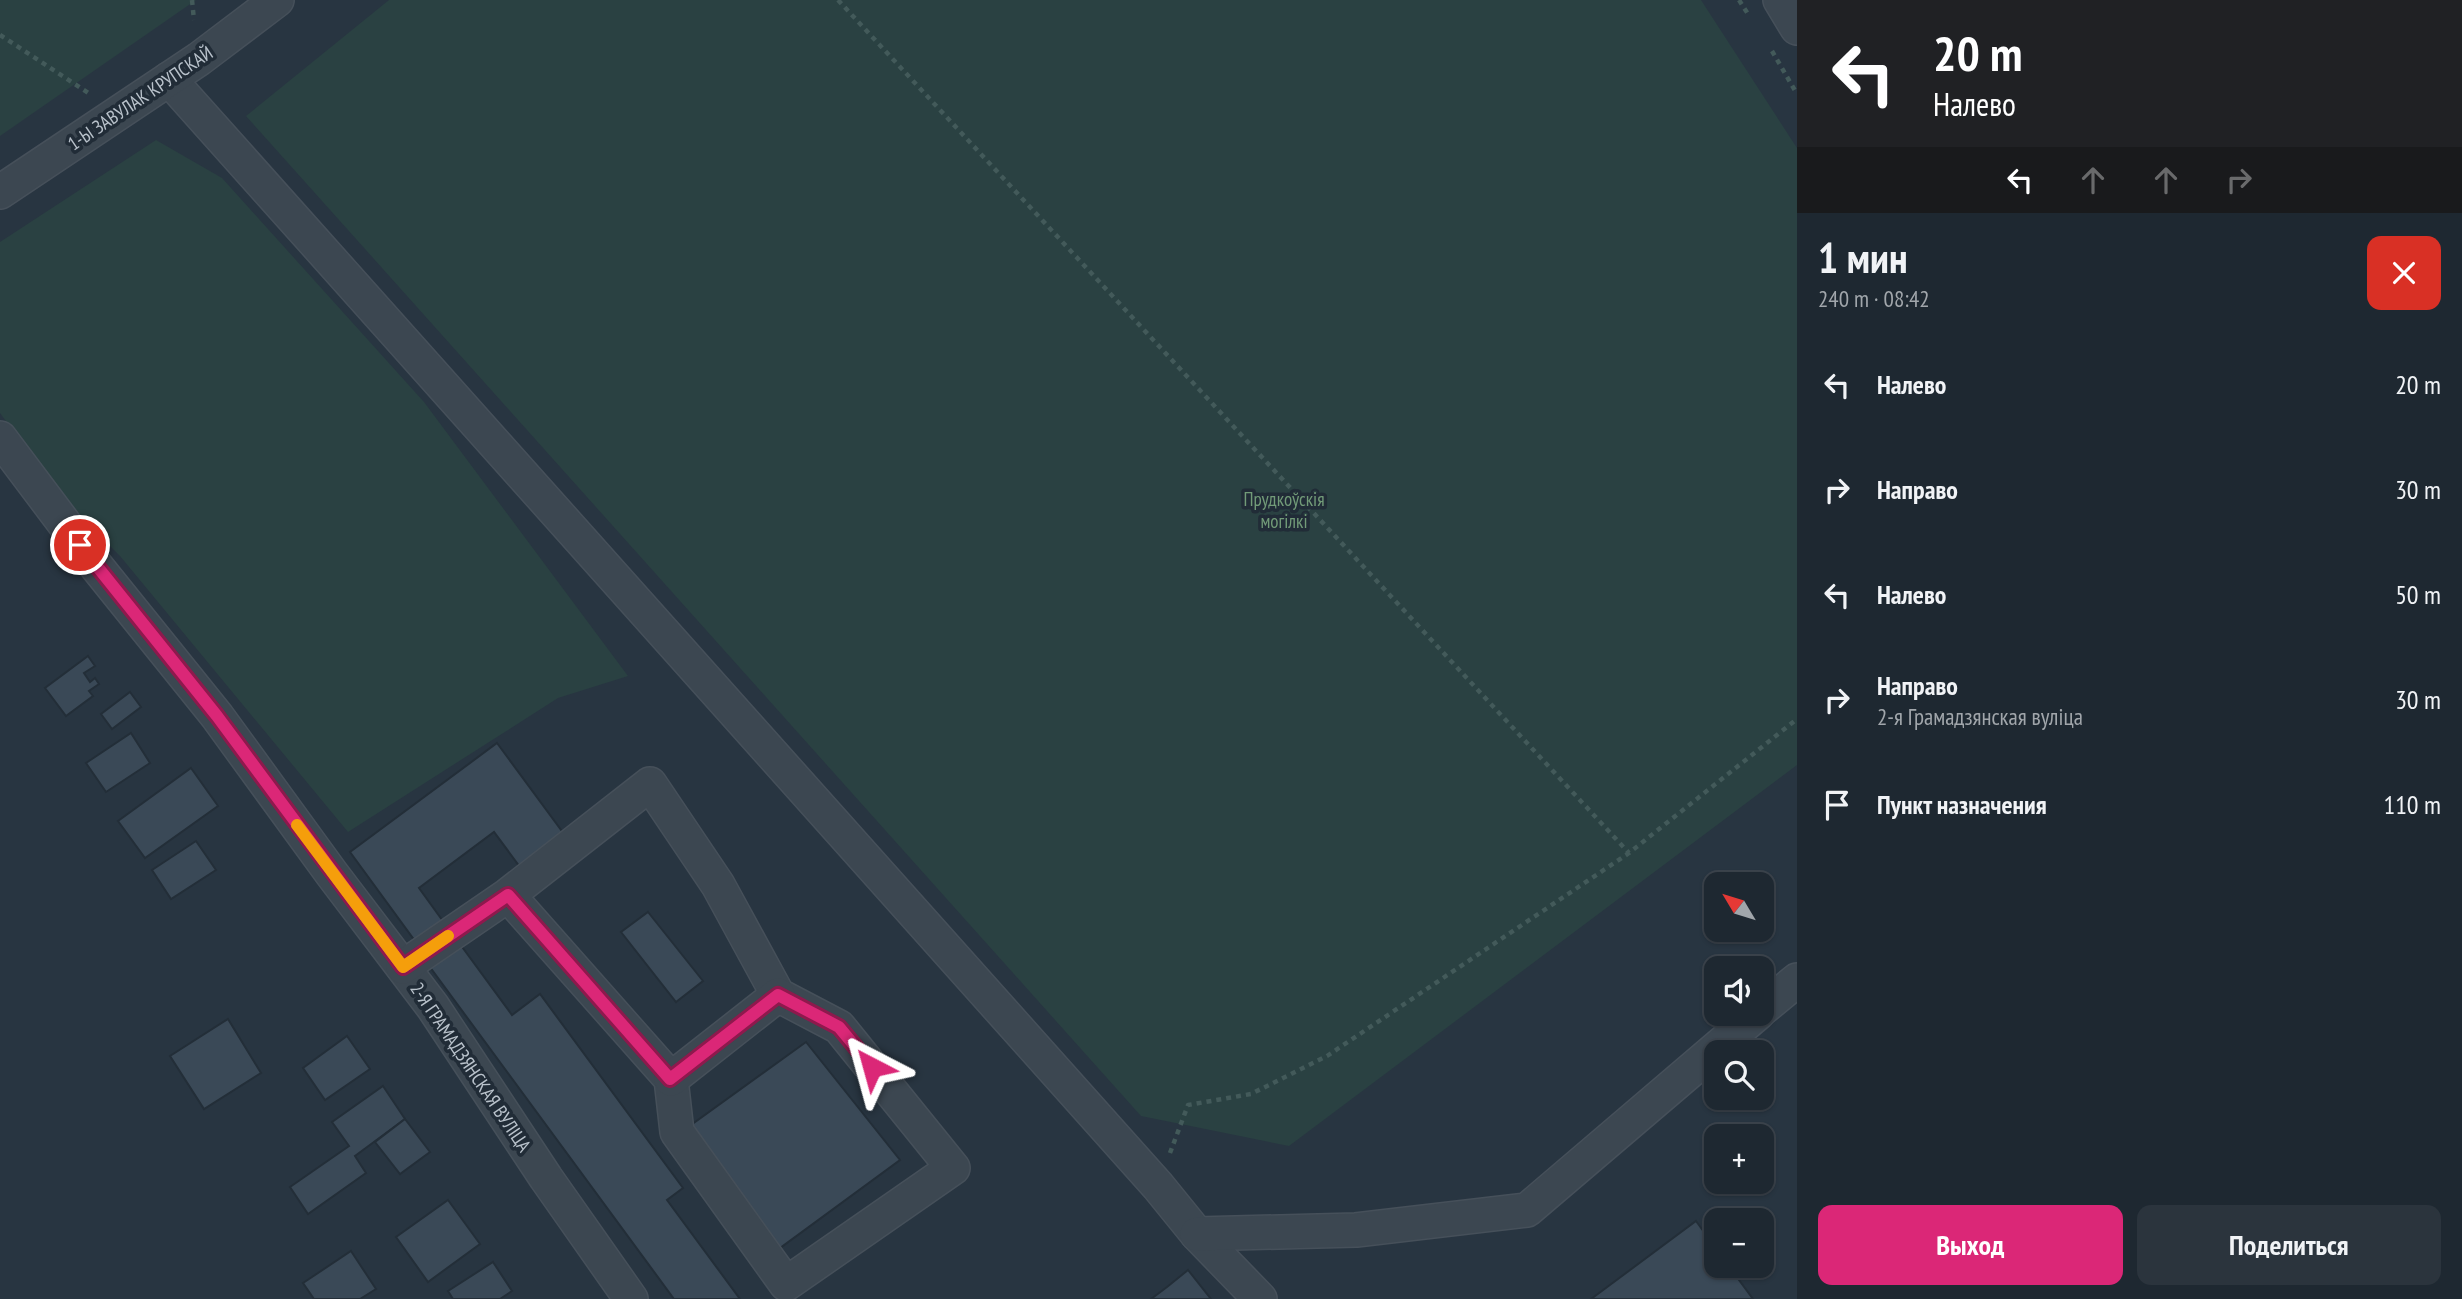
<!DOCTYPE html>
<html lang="ru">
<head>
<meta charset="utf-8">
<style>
  :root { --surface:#1e2831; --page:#2b343d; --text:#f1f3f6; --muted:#a1a6ab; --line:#3c444d; --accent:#db2777 }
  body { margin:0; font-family:"PT Sans Narrow",sans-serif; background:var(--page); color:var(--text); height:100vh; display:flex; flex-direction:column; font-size:26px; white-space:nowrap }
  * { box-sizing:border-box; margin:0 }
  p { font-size:23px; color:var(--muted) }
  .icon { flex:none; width:38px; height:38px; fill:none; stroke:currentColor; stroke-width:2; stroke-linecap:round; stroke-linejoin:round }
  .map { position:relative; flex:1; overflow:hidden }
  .details { display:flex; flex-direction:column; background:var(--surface); width:665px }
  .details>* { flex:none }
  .hud { background:#202124; color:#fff; overflow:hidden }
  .needle { width:46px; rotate:308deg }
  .tools { position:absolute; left:1704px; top:872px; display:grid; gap:14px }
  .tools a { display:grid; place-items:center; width:70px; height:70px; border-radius:14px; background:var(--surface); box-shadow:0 2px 5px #0004,0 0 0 2px var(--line); font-size:35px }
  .pin { position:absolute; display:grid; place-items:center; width:60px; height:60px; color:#fff; margin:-30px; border:4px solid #fff; border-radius:50%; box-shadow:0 2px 7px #0007 }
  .me { position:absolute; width:77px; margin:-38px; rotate:321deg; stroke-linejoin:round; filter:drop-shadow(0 0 5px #0008) }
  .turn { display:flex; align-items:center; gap:24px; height:147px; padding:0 21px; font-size:32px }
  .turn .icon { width:91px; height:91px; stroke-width:2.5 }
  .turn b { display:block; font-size:49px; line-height:60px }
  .lanes { display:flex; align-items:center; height:66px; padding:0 21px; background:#0003; justify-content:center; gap:35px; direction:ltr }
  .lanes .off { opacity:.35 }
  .round { display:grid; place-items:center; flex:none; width:74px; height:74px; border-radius:14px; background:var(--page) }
  .head { display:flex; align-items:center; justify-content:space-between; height:119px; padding:0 21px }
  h1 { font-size:42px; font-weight:700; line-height:52px }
  .action { display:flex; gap:14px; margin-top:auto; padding:14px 21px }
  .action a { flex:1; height:80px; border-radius:14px; background:var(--accent); color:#fff; font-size:28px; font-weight:700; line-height:80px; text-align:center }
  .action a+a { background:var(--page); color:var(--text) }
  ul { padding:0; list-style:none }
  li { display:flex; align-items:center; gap:21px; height:105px; padding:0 21px }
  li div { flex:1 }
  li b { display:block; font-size:26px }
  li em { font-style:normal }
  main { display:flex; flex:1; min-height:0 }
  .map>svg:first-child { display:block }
  .green { fill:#2a4142 }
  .building { fill:#3a4957; stroke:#232e38; stroke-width:2 }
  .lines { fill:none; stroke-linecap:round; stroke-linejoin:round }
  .minor-casing { stroke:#46505a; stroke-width:36 }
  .path { stroke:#435a5a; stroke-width:4.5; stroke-dasharray:5 5; stroke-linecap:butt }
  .minor { stroke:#3c4751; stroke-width:33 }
  .route-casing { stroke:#8e194d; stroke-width:18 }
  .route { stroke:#db2777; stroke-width:12 }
  .slow { stroke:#f59e0b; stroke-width:12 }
  .labels { text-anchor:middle; stroke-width:7; stroke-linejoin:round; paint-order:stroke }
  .street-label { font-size:19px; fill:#b9c2cb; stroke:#212c37 }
  .park-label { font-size:19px; fill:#729b78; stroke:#212c37 }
</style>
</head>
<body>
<main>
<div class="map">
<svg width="1797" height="1299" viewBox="0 0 1797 1299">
  <rect width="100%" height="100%" fill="#283541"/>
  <g class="green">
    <path d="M0,0H196L0,136Z"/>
    <path d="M389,0H1701L1797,148V765L1289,1146L1141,1116L246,116Z"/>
    <path d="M156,140L222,178L424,402L628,676L558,698L348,832L120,556L62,498L0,413V242Z"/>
  </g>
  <g class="building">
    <path d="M88,656L95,666L84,673L90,682L95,678L99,684L89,691L93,696L66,716L45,688Z"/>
    <path d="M130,692L141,707L112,729L101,714Z"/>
    <path d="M131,733L150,763L106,792L86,763Z"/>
    <path d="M497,743L564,834L520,867L494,832L419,888L445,924L418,945L350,852Z"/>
    <path d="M191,768L218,806L145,858L118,821Z"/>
    <path d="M196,841L216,870L171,899L152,870Z"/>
    <path d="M648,912L703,981L676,1002L621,932Z"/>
    <path d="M457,940L512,1015L540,994L683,1188L667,1200L740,1299H674L427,963Z"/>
    <path d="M228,1019L261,1073L204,1109L170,1056Z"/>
    <path d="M347,1036L370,1069L325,1100L303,1068Z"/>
    <path d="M806,1042L900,1160L780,1248L691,1125Z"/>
    <path d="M383,1086L405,1119L355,1156L366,1173L308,1214L290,1187L349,1146L332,1122Z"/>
    <path d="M405,1119L430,1152L400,1174L375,1142Z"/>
    <path d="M448,1200L480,1244L428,1282L396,1237Z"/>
    <path d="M1696,1221L1717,1250V1265H1728L1753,1299H1591Z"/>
    <path d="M351,1251L376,1289L360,1299H314L303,1283Z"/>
    <path d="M493,1262L512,1291L500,1299H453L448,1291Z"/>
    <path d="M1188,1270L1211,1299H1151L1167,1287Z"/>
  </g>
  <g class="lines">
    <defs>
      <g id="minor">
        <path d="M1780,0L1797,28"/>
        <path d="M169,79L1158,1186L1197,1234L1260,1299"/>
        <path d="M0,192L199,59L277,0"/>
        <path d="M0,438L97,567L217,716L332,874L433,1007L546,1178L631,1299"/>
        <path d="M403,967L508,895L671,1079L677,1132L786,1284L953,1168L839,1027L778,995L718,885L650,784L508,895"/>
        <path d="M1762,1009L1797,980"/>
        <path d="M671,1079L778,995"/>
        <path d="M1197,1234L1356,1230L1527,1210L1758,1013"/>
      </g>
    </defs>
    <use href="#minor" class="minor-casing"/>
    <g class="path">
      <path d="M192,0L194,20"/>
      <path d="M838,0L1629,853"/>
      <path d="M1739,0L1748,14"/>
      <path d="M0,35L90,94"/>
      <path d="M1772,51L1797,94"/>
      <path d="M1170,1153L1188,1105L1251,1094L1327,1056L1629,853L1797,719"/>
    </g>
    <use href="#minor" class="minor"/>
  </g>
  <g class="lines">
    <defs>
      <path id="route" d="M80,545L217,716L403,967L508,895L670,1079L778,995L839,1027L872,1067"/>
    </defs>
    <use href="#route" class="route-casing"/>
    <use href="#route" class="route"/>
    <path class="slow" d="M297,825L403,967L448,936"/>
  </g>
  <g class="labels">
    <g class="street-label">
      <text transform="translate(140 98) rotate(-34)" y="7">1-Ы ЗАВУЛАК КРУПСКАЙ</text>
      <text transform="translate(471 1067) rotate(56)" y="7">2-Я ГРАМАДЗЯНСКАЯ ВУЛІЦА</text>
    </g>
    <g class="park-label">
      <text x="1284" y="506">Прудкоўскія<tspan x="1284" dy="22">могілкі</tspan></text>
    </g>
  </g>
</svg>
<div class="tools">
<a><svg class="needle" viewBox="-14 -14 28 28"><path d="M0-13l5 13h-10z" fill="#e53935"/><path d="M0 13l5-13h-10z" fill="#a1a6ab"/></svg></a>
<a><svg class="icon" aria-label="sound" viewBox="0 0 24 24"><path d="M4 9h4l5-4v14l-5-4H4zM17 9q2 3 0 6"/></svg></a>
<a><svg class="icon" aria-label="search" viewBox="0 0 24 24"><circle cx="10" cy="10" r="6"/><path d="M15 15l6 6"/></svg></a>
<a>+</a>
<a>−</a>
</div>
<div class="pin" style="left:80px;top:545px;background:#d93025"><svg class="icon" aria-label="arrive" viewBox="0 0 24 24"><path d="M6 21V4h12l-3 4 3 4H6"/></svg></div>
<svg class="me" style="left:872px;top:1067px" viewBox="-20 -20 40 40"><path d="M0-17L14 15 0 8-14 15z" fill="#db2777" stroke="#fff" stroke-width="4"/></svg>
</div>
<section class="details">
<div class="hud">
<div class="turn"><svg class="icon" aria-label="left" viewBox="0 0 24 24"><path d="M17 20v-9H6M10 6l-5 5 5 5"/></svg><div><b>20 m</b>Налево</div></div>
<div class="lanes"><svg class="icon" aria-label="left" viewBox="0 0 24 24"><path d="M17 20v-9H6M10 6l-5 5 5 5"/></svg><svg class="icon off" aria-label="ahead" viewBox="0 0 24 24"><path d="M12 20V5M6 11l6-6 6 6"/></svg><svg class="icon off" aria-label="ahead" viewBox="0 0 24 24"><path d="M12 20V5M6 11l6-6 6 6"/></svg><svg class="icon off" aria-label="right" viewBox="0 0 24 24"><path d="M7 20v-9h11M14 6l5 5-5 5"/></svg></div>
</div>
<div class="head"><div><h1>1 мин</h1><p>240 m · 08:42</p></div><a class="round" style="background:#d93025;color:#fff"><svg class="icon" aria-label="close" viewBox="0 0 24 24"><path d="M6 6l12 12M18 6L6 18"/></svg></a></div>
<ul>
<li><svg class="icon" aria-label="left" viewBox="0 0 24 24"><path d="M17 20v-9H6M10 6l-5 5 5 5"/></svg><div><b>Налево</b></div><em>20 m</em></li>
<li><svg class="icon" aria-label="right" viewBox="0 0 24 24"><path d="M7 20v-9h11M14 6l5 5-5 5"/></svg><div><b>Направо</b></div><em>30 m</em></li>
<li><svg class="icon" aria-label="left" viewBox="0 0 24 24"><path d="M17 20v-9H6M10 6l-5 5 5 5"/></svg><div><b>Налево</b></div><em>50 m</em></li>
<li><svg class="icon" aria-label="right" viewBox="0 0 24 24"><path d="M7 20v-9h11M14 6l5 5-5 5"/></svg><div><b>Направо</b><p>2-я Грамадзянская вуліца</p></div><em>30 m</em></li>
<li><svg class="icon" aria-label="arrive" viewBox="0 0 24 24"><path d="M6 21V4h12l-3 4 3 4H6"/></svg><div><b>Пункт назначения</b></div><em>110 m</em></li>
</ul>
<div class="action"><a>Выход</a><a>Поделиться</a></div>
</section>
</main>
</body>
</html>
